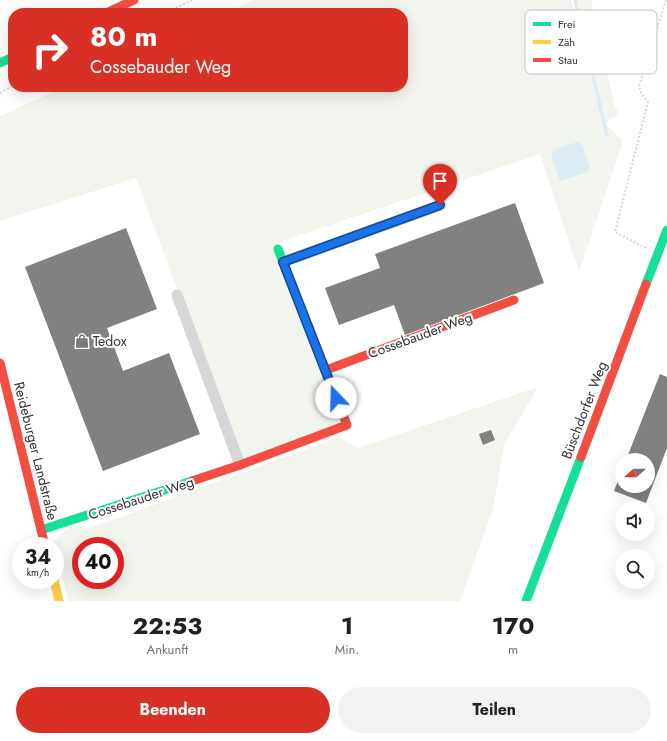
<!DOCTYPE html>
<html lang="de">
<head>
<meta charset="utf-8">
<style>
  :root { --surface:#fff; --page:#f2f2f2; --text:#202124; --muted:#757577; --accent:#d93025 }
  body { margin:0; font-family:Jost,sans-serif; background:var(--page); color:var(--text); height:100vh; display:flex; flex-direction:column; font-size:15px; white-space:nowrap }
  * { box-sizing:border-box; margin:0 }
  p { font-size:13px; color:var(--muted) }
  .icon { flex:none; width:22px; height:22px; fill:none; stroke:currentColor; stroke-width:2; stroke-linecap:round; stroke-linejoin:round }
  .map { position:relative; height:601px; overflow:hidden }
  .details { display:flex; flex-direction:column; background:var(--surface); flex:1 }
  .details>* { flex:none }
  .banner { position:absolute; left:8px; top:8px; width:400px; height:84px; border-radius:16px; box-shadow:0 4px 16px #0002; background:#d93025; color:#fff; overflow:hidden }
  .needle { width:26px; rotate:249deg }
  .buttons { position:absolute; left:615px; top:453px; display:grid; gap:8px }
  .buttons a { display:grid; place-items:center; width:40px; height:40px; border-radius:50%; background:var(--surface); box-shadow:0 4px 16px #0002; font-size:20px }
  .speed { position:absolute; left:12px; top:537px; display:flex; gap:8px; font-size:20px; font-weight:700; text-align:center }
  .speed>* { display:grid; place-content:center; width:52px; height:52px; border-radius:50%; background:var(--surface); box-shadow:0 4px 16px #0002; line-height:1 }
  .speed small { font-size:10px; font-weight:400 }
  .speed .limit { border:6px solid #d22; background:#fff; color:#111 }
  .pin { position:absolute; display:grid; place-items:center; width:34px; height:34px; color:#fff; margin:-41px -17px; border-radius:50% 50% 50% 0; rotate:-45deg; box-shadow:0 0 4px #0007 }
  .pin .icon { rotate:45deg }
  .me { position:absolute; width:44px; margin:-22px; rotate:339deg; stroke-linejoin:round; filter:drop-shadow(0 0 3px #0008) }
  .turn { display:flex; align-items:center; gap:14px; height:84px; padding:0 16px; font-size:18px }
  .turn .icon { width:52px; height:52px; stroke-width:2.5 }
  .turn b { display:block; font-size:28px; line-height:34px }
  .eta { display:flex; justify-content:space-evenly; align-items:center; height:68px; text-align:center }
  .eta b { font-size:24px; font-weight:700; line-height:28px }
  .primary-button { display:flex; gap:8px; margin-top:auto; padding:8px 16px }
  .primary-button a { flex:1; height:46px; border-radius:24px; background:var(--accent); color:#fff; font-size:16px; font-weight:700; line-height:46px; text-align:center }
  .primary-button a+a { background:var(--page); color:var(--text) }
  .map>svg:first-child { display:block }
  .green { fill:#f1f5ed; fill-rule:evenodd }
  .water { fill:#ddebf3 }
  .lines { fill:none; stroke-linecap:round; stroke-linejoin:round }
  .stream { stroke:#ddebf3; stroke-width:3.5 }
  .building { fill:#818181 }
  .path { stroke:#d6d6d6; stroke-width:2; stroke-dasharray:2 2; stroke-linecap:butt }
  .street { stroke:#d7d7d7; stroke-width:11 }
  .fast { stroke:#16e098; stroke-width:9 }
  .slow { stroke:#ffcf43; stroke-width:9 }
  .jam { stroke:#f24e42; stroke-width:9 }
  .route-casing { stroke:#114b97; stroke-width:10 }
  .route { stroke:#1a73e8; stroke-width:7 }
  .labels { text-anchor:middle; stroke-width:4; stroke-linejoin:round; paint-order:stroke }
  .street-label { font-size:14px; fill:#333; stroke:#fff }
  .poi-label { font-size:14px; fill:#333; stroke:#fff; text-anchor:start }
  .key { fill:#fff; stroke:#c2c2c2; stroke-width:1 }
  .key-label { font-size:11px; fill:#333 }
</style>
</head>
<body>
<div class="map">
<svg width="667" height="601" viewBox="0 0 667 601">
  <rect width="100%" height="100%" fill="#fff"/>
  <g class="green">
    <path d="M253,0H571L603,122L623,141L579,272L540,154L277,243L345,424L242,463L136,178L0,221V116L64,87H403V13H227Z"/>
    <path d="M575,0H591L615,108L620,113L606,123Z"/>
    <path d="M538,387L505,443L492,512L460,601H68L54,542L66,529L82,524L85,530L339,437L358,448ZM81,546H115V580H81Z"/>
  </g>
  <path class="water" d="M577,142L582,144L590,168L588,172L560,181L551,155L556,149Z"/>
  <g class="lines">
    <path class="stream" d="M575,0L607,135"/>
  </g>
  <g class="building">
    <path d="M515,203L544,283L405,335L394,305L339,325L325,288L380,268L375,254Z"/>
    <path d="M126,228L157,309L107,328L123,371L169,353L200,434L103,471L25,267Z"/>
    <path d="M660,374L667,377V448L646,503L614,491L622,470V486H648V460H626Z"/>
    <path d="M491,430L495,440L483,445L479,434Z"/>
  </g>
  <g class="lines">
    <g class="path">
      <path d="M165,13L192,0"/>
      <path d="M0,93L13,86"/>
      <path d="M646,248L615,232L648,102L641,93L639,86L666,0"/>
    </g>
    <g class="street">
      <path d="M283,262L441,205"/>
      <path d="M177,295L240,465"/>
    </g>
    <g class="fast">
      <path d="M0,63L13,57"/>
      <path d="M278,249L301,308"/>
      <path d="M646,284L667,230"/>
      <path d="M41,530L192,481"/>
      <path d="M526,601L581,457"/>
    </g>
    <path class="slow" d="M54,580L59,601"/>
    <g class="jam">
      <path d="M106,13L134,0"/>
      <path d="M0,363L45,546"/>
      <path d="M326,370L514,300"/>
      <path d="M581,457L646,284"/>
      <path d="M192,481L240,465L347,425L301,308"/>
    </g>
  </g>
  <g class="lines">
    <defs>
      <path id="route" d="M336,398L283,262L440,205"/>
    </defs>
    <use href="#route" class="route-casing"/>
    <use href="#route" class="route"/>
  </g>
  <defs>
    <symbol id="shop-bare" viewBox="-9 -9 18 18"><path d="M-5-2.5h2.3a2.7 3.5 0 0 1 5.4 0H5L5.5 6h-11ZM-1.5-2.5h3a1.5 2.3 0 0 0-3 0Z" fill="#7a7a7a" stroke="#fff" stroke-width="2.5" paint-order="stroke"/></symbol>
  </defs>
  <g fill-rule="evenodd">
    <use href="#shop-bare" x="72" y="331" width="20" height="20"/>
  </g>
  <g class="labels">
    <g class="street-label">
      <text transform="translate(420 335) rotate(-20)" y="5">Cossebauder Weg</text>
      <text transform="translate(584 410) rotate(-69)" y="5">Büschdorfer Weg</text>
      <text transform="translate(36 451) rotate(76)" y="5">Reideburger Landstraße</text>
      <text transform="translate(141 498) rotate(-18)" y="5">Cossebauder Weg</text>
    </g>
    <g class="poi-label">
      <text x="93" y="346">Tedox</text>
    </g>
  </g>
  <rect x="525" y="10" width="132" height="64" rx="6" class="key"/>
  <rect x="533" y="22" width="18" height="4" fill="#16e098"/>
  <rect x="533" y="40" width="18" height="4" fill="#ffcf43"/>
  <rect x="533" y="58" width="18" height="4" fill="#f24e42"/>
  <g class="key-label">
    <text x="558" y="28">Frei</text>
    <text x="558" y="46">Zäh</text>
    <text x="558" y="64">Stau</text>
  </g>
</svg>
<div class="buttons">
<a><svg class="needle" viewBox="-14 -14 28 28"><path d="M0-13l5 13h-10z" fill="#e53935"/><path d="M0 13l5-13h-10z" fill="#757577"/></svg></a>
<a><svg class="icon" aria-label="sound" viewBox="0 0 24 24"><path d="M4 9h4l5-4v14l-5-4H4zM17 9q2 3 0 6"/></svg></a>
<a><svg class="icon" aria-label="search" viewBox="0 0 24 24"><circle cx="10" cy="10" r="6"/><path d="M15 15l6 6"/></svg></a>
</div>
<div class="speed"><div>34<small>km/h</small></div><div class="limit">40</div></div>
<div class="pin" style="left:440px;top:205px;background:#d93025"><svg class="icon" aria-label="arrive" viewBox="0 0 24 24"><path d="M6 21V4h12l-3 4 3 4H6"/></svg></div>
<svg class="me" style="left:336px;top:398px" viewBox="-20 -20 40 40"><circle r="19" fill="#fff"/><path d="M0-13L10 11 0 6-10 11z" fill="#1a73e8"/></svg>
<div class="banner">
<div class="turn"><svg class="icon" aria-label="right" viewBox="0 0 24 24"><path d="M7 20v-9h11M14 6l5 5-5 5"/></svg><div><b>80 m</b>Cossebauder Weg</div></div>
</div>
</div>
<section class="details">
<div class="eta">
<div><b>22:53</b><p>Ankunft</p></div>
<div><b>1</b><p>Min.</p></div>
<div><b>170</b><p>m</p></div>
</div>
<div class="primary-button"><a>Beenden</a><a>Teilen</a></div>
</section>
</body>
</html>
